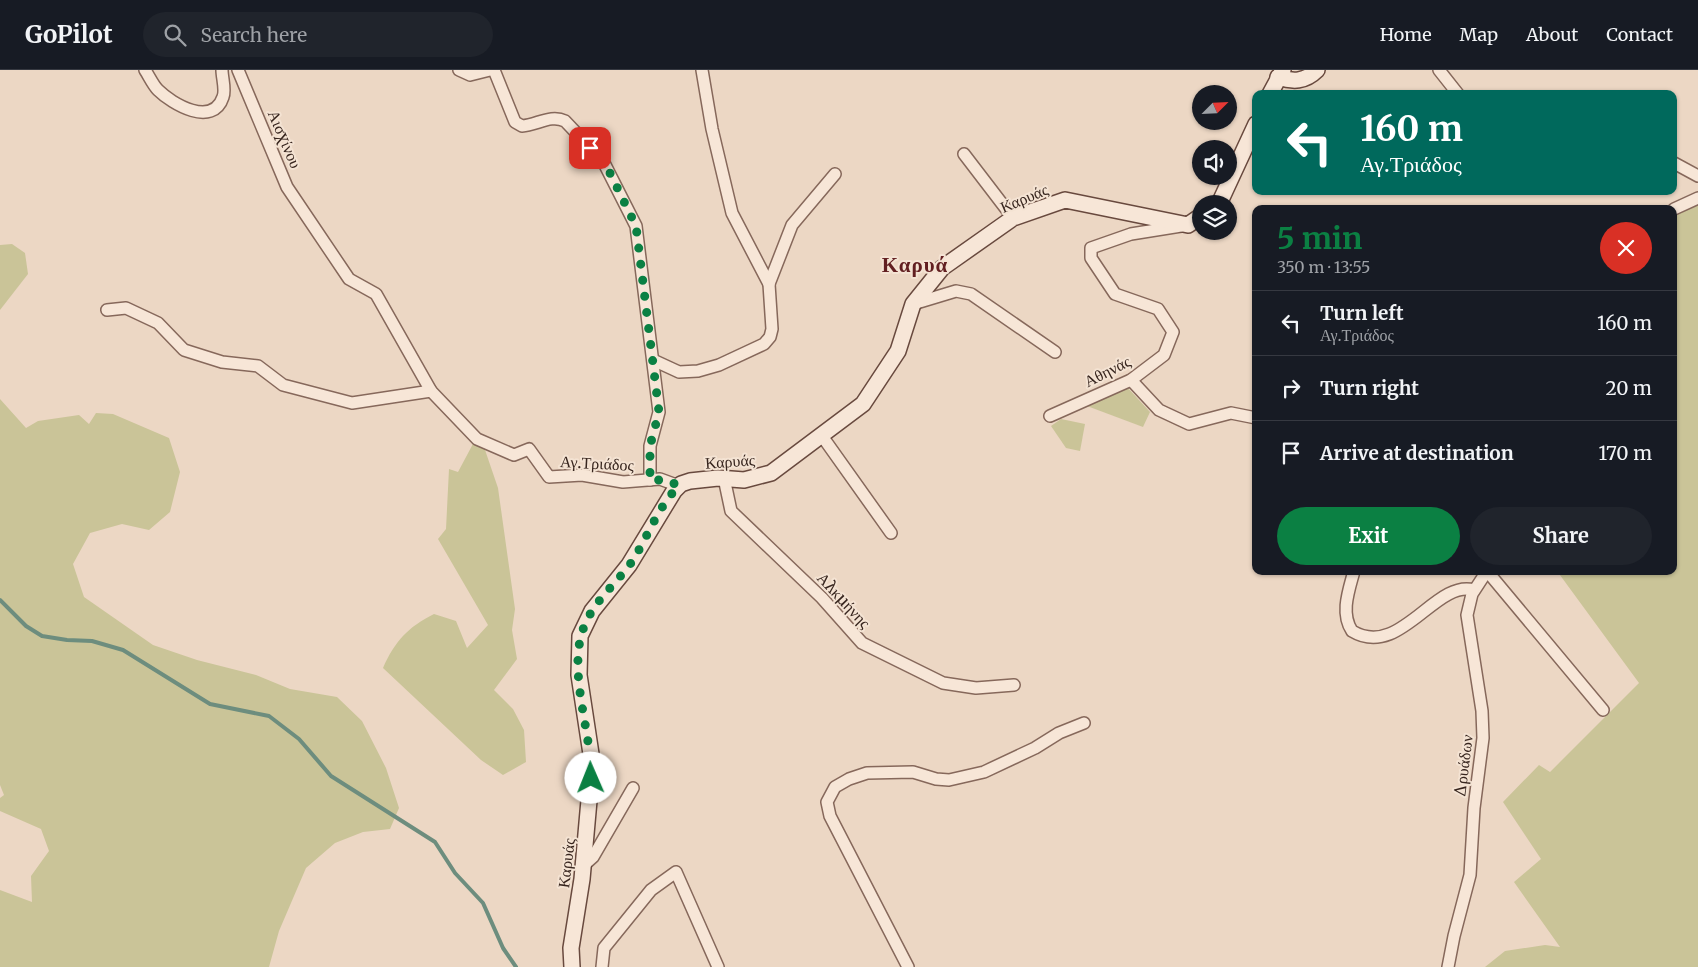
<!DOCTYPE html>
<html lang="en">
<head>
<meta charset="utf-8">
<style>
  :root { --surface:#171b24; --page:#20242c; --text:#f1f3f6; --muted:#9ea1a6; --line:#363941; --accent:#0b8043 }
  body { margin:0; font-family:Merriweather,serif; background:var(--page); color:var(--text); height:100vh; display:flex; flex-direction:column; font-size:19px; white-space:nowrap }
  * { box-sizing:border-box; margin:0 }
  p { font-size:16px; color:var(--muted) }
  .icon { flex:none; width:28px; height:28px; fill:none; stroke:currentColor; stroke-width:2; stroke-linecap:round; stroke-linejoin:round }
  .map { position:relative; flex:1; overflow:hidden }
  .drawer { position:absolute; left:1252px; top:135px; width:425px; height:370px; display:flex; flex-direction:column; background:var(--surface); border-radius:10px; box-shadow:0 1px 4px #0004 }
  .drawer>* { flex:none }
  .banner { position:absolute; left:1252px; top:20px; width:425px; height:105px; border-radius:10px; box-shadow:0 1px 4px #0004; background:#00695c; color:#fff; overflow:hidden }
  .needle { width:32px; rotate:66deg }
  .tools { position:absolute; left:1192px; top:15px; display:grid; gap:10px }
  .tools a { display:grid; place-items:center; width:45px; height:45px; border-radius:50%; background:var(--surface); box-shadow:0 1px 4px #0004; font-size:25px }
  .pin { position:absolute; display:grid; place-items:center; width:42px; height:42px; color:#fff; margin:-21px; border-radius:10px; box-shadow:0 2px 8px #0006 }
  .me { position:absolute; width:55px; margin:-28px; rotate:359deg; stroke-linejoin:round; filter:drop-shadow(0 0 4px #0008) }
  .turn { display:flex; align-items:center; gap:18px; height:105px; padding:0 25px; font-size:22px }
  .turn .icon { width:65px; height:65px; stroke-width:2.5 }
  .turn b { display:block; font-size:35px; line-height:42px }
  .round { display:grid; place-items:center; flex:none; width:52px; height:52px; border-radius:26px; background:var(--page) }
  .summary { display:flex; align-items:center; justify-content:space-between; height:85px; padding:0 25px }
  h1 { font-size:30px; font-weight:700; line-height:38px; color:var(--accent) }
  .cta { display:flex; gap:10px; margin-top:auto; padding:10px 25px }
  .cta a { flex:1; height:58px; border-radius:30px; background:var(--accent); color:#fff; font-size:20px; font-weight:700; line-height:58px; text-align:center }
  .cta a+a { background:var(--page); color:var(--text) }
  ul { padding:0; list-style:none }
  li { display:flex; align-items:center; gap:15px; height:65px; padding:0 25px; border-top:1px solid var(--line) }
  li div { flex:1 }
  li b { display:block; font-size:19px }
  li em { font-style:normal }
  header { display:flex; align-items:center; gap:30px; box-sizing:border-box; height:70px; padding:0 25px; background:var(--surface); border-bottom:1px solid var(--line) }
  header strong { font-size:24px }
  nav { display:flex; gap:28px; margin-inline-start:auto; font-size:18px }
  .search { width:350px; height:45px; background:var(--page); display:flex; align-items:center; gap:12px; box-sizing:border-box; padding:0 18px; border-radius:28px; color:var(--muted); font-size:19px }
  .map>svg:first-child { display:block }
  .green { fill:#cac498 }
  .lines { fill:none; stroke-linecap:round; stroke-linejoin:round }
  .stream { stroke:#6d8d7e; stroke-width:4 }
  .street-casing { stroke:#86685b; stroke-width:14 }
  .secondary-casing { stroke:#68493e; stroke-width:18 }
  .street { stroke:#f7e6d7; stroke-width:11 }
  .secondary { stroke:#f7e6d7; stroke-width:15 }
  .route { stroke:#0b8043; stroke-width:9; stroke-dasharray:0 16.2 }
  .labels { text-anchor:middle; stroke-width:4; stroke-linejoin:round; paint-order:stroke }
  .street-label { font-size:16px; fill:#37251e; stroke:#f4e3d3 }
  .district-label { font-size:21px; font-weight:bold; letter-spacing:1px; fill:#621f21; stroke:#f4e3d3 }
</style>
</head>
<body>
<header>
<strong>GoPilot</strong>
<div class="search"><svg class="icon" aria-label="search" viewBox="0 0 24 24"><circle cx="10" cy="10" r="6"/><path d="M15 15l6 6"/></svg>Search here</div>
<nav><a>Home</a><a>Map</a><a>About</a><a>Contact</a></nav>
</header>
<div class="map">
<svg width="1698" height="897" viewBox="0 0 1698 897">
  <rect width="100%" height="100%" fill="#ecd7c4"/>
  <g class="green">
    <path d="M1698,132V897H1485L1505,881L1545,875L1560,877L1514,812L1541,789L1503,732L1539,695L1550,702L1639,613L1557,501H1674V146Z"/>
    <path d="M12,174L25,183L28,204L0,240V175Z"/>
    <path d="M1126,316L1150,342L1143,357L1087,336Z"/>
    <path d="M0,329L26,358L38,351L79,345L89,354L96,343L113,344L169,368L180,402L170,442L149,460L122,454L90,463L73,494L84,527L153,575L197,590L256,605L290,619L337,627L362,651L386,698L399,738L390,759L363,762L335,773L306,798L279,861L269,897H0V820L32,832L31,806L49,781L41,759L0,741V728L4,725L0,715Z"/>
    <path d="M1061,349L1085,354L1080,381L1066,378L1051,356Z"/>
    <path d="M474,372L484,377L498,418L515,539L512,560L517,589L494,620L513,639L524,660L526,692L503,705L481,690L383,598C395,571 408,557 434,544L456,551L467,578L488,555L438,469L446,459L449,399L458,402Z"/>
  </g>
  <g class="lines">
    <path class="stream" d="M0,530L26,556L42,566L67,570L92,571L123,580L210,634L269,646L299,669L331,706L435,772L455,803L483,833L503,878L516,897"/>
    <defs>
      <g id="street">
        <path d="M145,0C149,6 153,15 158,20C172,34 213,58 223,27C226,20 222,8 222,0"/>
        <path d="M238,0L287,117L349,209L376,224L431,321L477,369L514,385L529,379L549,407L582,405L623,412L660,409L679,416"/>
        <path d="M459,0L470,5L490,0"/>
        <path d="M494,0L515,52L522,56C537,55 551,44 565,51L603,91L636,156L659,342L650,376V410"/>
        <path d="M1439,0L1458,24"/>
        <path d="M964,84L1013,148"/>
        <path d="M1674,93L1698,106"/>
        <path d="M1674,139L1698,128"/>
        <path d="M769,214L792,155L835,104"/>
        <path d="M913,234L956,221L971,224L1055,282"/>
        <path d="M107,240L126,238L158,253L184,280L222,292L258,296L283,315L352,333L431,321"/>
        <path d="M653,290L679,302L698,301L719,295L764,274L770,267L772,259L769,214L732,143L712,59L702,0"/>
        <path d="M1131,310L1159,340L1189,354L1231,343L1256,348"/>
        <path d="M1050,346L1131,310L1164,285L1173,262L1158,239L1115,224L1091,188V178L1131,164L1181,156"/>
        <path d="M822,366L891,463"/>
        <path d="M724,408L731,441L822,528L862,573L943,613L976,618L1014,615"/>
        <path d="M1354,501C1349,520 1340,543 1352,561C1400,590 1435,509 1474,520"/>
        <path d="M1487,501L1603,640"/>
        <path d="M583,796L593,787L633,718"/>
        <path d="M602,897L604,878L651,820L676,802L718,897"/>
        <path d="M908,897L830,746L827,732L835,717L849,709L867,703L913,702L936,709L949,710L984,702L1035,678L1059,663L1084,653"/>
        <path d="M1448,897L1454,866L1470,805L1474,738L1483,668L1482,641L1467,545L1472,524L1487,501"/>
      </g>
      <g id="secondary">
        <path d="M1278,7C1293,12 1305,12 1317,0"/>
        <path d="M1270,24L1283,0"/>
        <path d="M1219,134L1256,54"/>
        <path d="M572,897L571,878L582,809L591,708V684L579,605L580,566L592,541L629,495L674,421L681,414L690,411L718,408L744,410L771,403L863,334L898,281L913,234L942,198L1013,148L1065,130L1188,155L1201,146"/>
      </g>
    </defs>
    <use href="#street" class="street-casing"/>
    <use href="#secondary" class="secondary-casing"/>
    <use href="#street" class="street"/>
    <use href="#secondary" class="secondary"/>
  </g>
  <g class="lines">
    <path class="route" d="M590,78L608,99L636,156L659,342L650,376V410H667L679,416C659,435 648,466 633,490C619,511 598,527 587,550C564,595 592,659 591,708"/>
  </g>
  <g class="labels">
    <g class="street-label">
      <text transform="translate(285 69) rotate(67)" y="6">Αισχίνου</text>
      <text transform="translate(1024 128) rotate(-23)" y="6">Καρυάς</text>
      <text transform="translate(1107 301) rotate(-27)" y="6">Αθηνάς</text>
      <text transform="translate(730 391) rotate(-4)" y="6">Καρυάς</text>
      <text transform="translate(597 393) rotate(3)" y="6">Αγ.Τριάδος</text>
      <text transform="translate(844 530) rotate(47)" y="6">Αλκμήνης</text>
      <text transform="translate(1463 696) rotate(-83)" y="6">Δρυάδων</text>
      <text transform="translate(566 793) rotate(-83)" y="6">Καρυάς</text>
    </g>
    <g class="district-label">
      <text x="915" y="202">Καρυά</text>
    </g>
  </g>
</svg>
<div class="tools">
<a><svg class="needle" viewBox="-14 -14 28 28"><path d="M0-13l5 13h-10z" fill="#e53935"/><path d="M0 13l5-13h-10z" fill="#9ea1a6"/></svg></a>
<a><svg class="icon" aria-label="sound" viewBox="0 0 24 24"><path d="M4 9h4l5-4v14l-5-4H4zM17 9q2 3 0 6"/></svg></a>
<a><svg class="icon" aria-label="layers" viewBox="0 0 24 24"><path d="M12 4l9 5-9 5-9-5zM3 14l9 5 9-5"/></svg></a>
</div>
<div class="pin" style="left:590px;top:78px;background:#d93025"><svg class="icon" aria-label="arrive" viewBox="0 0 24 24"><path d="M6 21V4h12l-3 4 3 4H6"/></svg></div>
<svg class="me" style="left:591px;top:708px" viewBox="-20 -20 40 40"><circle r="19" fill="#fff"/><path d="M0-13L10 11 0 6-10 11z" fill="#0b8043"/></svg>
<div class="banner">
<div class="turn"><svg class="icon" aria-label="left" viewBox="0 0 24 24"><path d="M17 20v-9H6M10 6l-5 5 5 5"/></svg><div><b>160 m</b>Αγ.Τριάδος</div></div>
</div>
<section class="drawer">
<div class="summary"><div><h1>5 min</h1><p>350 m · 13:55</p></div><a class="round" style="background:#d93025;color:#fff"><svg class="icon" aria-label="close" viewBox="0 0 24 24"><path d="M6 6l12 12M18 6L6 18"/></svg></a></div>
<ul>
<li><svg class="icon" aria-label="left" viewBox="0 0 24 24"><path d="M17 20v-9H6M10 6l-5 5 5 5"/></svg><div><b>Turn left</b><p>Αγ.Τριάδος</p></div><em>160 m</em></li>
<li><svg class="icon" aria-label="right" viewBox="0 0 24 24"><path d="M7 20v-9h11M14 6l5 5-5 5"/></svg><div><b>Turn right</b></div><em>20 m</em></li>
<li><svg class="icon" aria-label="arrive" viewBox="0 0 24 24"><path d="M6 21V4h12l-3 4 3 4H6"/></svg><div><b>Arrive at destination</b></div><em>170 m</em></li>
</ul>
<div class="cta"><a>Exit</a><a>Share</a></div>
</section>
</div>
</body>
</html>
